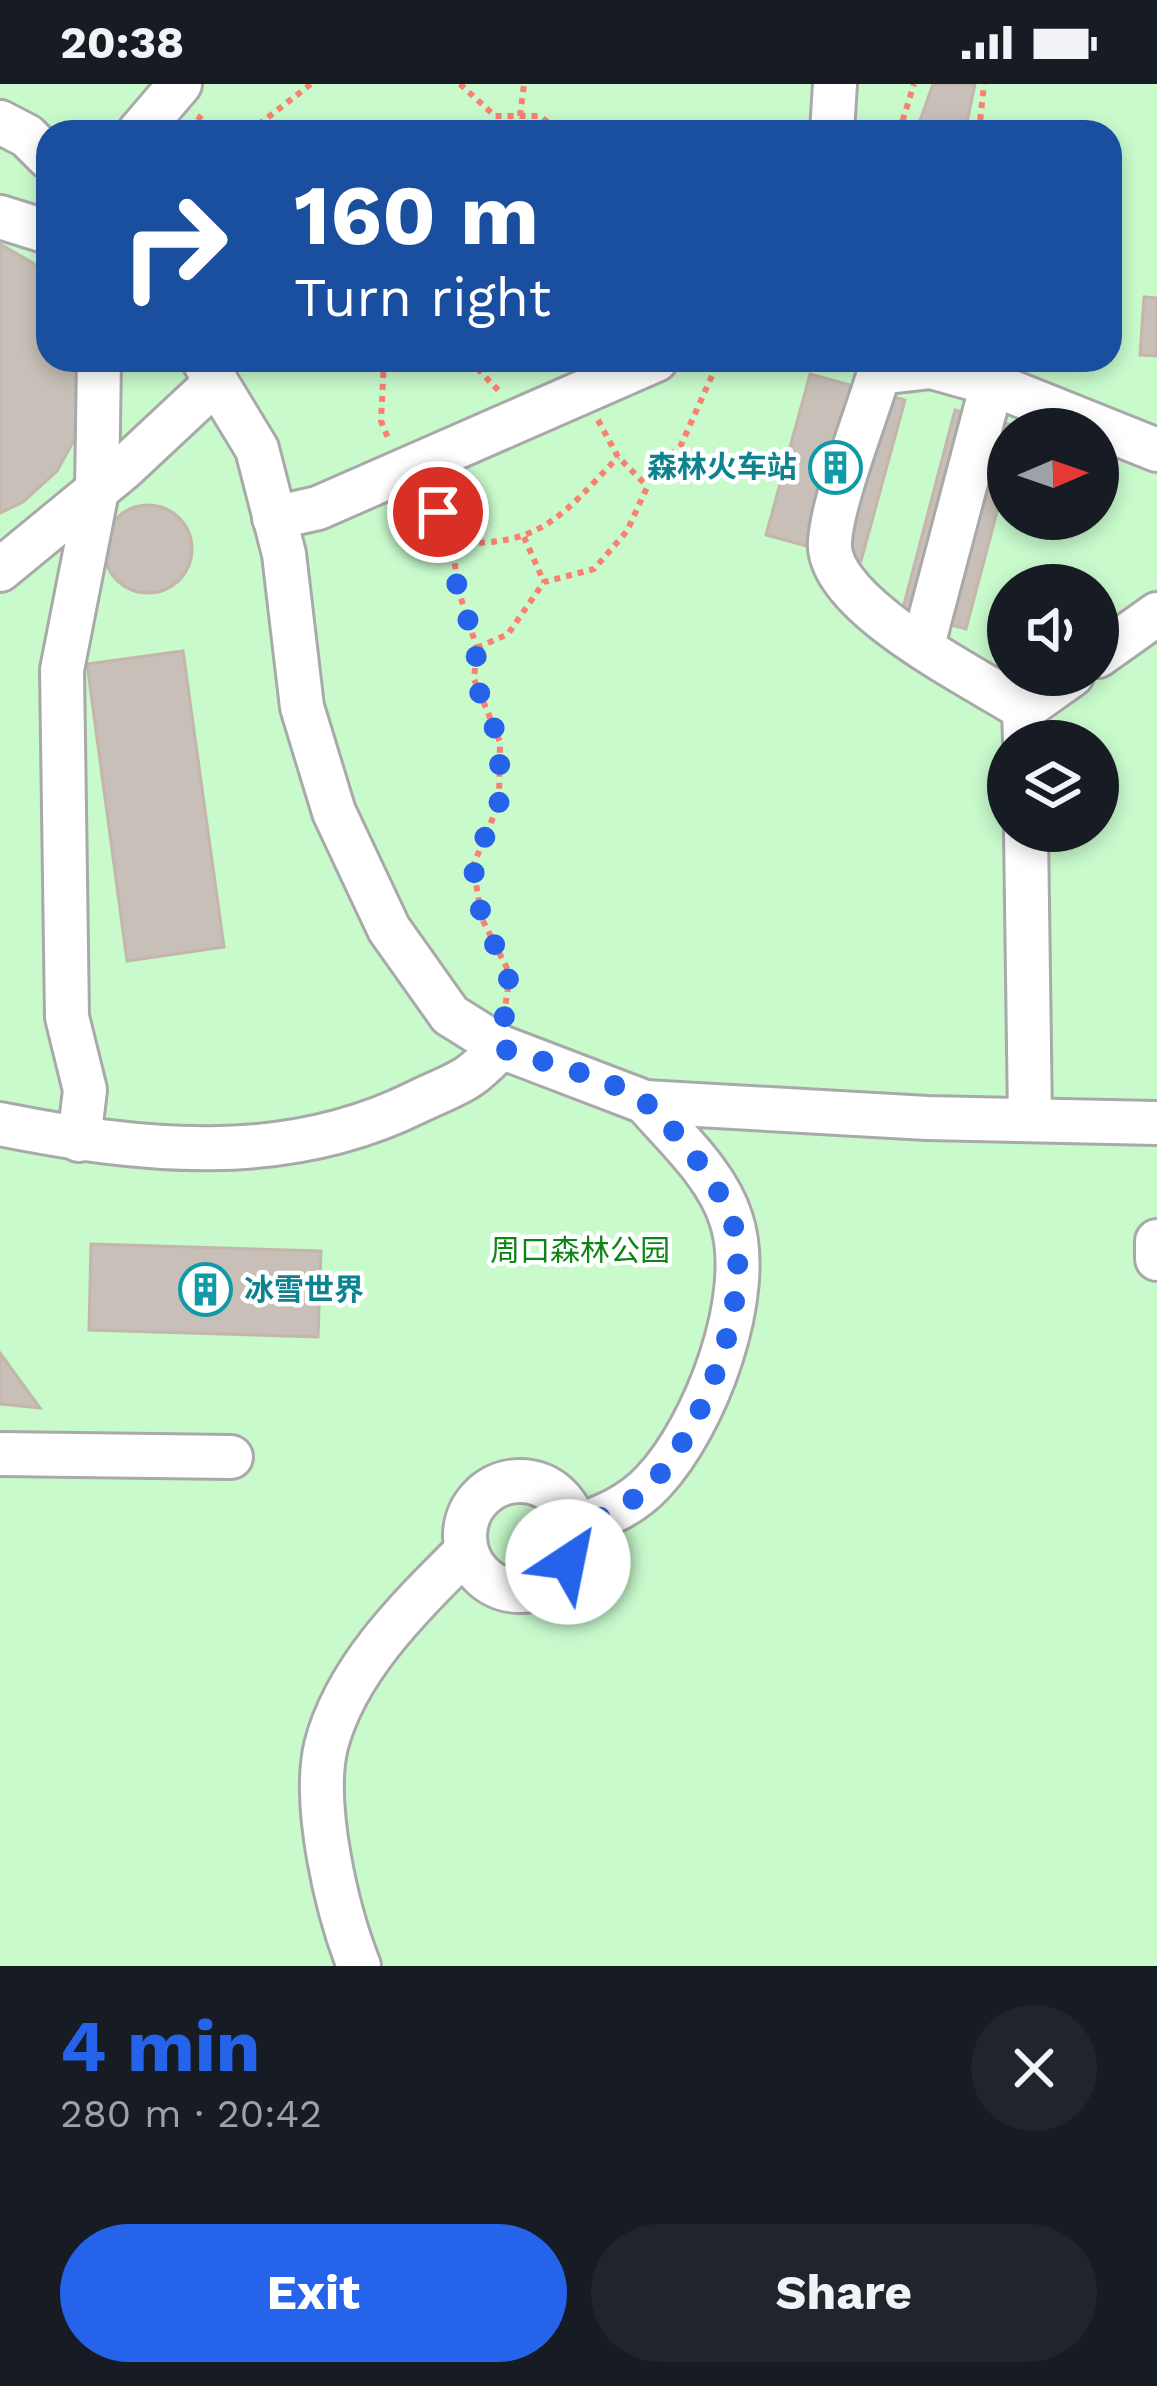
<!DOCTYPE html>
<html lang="en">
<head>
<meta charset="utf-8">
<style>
  :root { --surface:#171b24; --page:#20242c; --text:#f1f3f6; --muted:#9ea1a6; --accent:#2563eb }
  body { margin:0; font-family:"Work Sans","Noto Sans SC",sans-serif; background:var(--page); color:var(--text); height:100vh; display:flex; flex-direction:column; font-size:45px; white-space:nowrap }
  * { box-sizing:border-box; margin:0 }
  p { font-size:39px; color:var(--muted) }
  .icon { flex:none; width:66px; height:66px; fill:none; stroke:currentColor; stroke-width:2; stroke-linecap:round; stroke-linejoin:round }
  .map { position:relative; height:1882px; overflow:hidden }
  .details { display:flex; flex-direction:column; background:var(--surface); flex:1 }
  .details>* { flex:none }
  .hud { position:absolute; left:36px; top:36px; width:1086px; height:252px; border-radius:36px; box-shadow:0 6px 18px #0003; background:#1a4fa0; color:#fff; overflow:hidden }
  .needle { width:78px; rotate:88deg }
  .tools { position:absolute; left:987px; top:324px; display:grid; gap:24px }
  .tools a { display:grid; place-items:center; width:132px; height:132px; border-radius:50%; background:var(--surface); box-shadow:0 6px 18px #0003; font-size:60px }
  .pin { position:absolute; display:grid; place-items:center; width:102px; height:102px; color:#fff; margin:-51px; border:6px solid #fff; border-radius:50%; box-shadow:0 3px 12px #0007 }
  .me { position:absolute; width:132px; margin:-66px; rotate:34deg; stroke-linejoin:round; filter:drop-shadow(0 0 9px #0008) }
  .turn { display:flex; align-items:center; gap:42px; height:252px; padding:0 60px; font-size:54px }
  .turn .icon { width:156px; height:156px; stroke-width:2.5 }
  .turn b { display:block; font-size:84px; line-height:102px }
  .round { display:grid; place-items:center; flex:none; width:126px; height:126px; border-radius:63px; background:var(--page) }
  .overview { display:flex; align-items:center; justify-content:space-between; height:204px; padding:0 60px }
  h1 { font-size:72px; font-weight:700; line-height:90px; color:var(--accent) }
  .action { display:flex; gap:24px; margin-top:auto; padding:24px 60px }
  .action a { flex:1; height:138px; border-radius:72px; background:var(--accent); color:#fff; font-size:48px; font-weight:700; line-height:138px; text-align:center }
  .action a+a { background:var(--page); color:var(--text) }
  .status { display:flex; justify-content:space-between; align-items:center; height:84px; padding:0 60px; background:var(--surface); direction:ltr }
  .status svg { height:33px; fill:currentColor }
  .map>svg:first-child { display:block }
  .park { fill:#c8facc; fill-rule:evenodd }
  .building { fill:#c7bfb8; stroke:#c4b6ab; stroke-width:3 }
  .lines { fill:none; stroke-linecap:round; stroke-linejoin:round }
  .minor-casing { stroke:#a9a9a9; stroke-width:48 }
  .path { stroke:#fa8072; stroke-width:6; stroke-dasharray:6 6; stroke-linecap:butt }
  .minor { stroke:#fff; stroke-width:42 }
  .route { stroke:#2563eb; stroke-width:21; stroke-dasharray:0 37.8 }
  .labels { text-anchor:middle; stroke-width:9; stroke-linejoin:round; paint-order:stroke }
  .culture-label { font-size:30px; font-weight:bold; fill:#0d838f; stroke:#fff; text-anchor:end }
  .park-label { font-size:30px; fill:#0c8416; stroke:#fff }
</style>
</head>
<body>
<div class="status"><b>20:38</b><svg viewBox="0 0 49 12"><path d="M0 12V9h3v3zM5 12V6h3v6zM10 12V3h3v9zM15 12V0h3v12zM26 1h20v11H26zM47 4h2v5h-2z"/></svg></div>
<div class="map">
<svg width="1157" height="1882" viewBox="0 0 1157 1882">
  <rect width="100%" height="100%" fill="#f2efe9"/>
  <path class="park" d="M0,0H1157V1882H0ZM48,48H1110V276H48ZM1008,345H1098V435H1008ZM1008,501H1098V591H1008ZM1008,657H1098V747H1008Z"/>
  <g class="building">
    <path d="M933,0H975L965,48H916Z"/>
    <path d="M0,160L33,179L48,195V276H85L79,347L57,387L23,418L0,429Z"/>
    <path d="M1144,213L1157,214V272L1140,271Z"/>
    <path d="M810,290L905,316L861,477L766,451Z"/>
    <path d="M955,326L1019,343L1008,345V386L966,545L902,528Z"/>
    <circle cx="148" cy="465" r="44"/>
    <path d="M183,567L224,863L127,877L87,580Z"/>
    <path d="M91,1160L321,1167L318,1253L89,1246Z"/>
    <path d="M0,1269L40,1324L0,1320Z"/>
  </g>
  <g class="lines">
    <defs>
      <g id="minor">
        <path d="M0,38L27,52L48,73"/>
        <path d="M139,48L180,0"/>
        <path d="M832,48L835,0"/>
        <path d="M0,133L48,148"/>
        <path d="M203,276L257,365L284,470L302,623L334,728L389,845L450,931L501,963L645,1018L927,1034L1157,1039"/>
        <path d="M274,434L318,424L656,276"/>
        <path d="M0,486L124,384L216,298"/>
        <path d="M923,561L992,300"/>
        <path d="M1098,572L1157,530"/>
        <path d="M1024,625L1072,591"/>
        <path d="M1025,657L1024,625C976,594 824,520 830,457C833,415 866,333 879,289L931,283L992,300L1157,366"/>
        <path d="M1026,747L1030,1036"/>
        <path d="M0,1040C141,1068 284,1084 417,1018C461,997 465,1001 501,963"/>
        <path d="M79,1056L85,1006L67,933L62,586L97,407L99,276"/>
        <path d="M1157,1157V1175"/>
        <path d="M0,1370L231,1373"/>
        <circle cx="520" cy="1452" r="55"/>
        <path d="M574,1443C603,1433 631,1422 653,1398C705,1343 756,1210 731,1135C717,1090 675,1053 645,1018"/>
        <path d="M359,1882C337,1827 312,1721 326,1662C346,1584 412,1521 466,1467"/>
      </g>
    </defs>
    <use href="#minor" class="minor-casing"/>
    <g class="path">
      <path d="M460,0L495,32H540L560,48"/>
      <path d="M197,32L221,48"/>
      <path d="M520,32L524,0"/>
      <path d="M249,48L311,0"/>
      <path d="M899,48L914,0"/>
      <path d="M979,48L984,0"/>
      <path d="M384,276L381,337L388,354"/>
      <path d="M469,276L500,308"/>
      <path d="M598,336L618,373L647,402"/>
      <path d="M426,415L453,459L457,502L477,564L474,595L500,658L499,719L473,782L482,835L510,890L505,924"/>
      <path d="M524,453L544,498"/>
      <path d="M455,459C541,462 561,433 618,373"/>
      <path d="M477,564L508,550L544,498L594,485L627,447L654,388L681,361L719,276"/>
    </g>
    <use href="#minor" class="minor"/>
  </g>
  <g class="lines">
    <path class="route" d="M438,428L453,459L457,502L477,564L474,595L500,658L499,719L473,782L482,835L509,890L501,964C540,978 614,994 646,1019C672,1040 722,1104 732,1136C755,1211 705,1343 652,1399C630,1422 603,1433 574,1443L568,1478"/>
  </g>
  <defs>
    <symbol id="building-ring" viewBox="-11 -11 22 22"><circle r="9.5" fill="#fff" stroke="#0f9aa8" stroke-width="1.5"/><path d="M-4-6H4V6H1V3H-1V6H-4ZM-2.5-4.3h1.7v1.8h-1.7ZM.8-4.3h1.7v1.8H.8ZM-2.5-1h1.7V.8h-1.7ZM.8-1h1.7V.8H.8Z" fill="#0f9aa8"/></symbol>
  </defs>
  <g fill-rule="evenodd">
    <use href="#building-ring" x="806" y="354" width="59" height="59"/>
    <use href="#building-ring" x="176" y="1176" width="59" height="59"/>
  </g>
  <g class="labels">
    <g class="culture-label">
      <text x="797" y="393">森林火车站</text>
      <text x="244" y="1216" text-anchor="start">冰雪世界</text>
    </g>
    <g class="park-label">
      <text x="580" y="1177">周口森林公园</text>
    </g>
  </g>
</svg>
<div class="tools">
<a><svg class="needle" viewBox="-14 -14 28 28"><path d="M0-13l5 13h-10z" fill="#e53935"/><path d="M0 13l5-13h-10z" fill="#9ea1a6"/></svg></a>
<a><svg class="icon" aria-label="sound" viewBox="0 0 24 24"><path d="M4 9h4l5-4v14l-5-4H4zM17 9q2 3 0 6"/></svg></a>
<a><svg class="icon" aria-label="layers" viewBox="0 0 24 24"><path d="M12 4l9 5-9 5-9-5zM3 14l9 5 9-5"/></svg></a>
</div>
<div class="pin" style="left:438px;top:428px;background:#d93025"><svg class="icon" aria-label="arrive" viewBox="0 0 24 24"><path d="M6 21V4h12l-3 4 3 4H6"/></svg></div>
<svg class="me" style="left:568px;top:1478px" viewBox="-20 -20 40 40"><circle r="19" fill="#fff"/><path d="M0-13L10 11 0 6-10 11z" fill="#2563eb"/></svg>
<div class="hud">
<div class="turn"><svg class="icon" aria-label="right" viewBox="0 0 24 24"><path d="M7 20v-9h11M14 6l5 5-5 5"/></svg><div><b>160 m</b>Turn right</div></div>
</div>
</div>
<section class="details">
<div class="overview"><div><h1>4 min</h1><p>280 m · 20:42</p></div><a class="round"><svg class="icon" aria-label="close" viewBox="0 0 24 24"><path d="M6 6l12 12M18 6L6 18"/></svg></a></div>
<div class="action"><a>Exit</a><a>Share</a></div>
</section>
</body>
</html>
